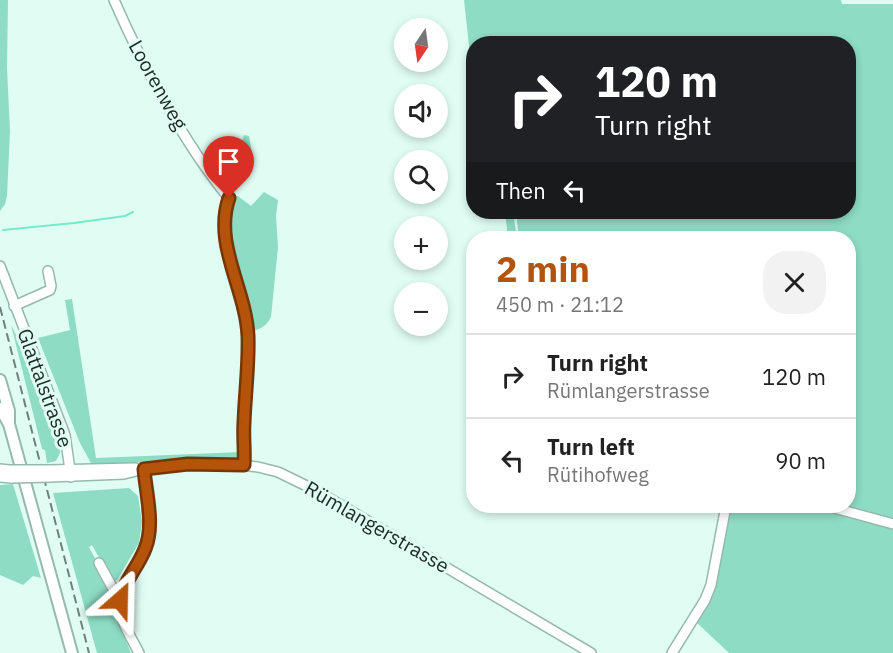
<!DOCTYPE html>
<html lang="en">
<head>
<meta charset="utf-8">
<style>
  :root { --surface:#fff; --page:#f2f2f2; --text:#222; --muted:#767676; --line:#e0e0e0; --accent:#b45309 }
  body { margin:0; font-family:"IBM Plex Sans",sans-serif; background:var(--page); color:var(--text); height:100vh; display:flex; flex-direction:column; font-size:22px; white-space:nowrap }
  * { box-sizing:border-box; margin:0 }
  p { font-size:20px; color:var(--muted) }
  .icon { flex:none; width:33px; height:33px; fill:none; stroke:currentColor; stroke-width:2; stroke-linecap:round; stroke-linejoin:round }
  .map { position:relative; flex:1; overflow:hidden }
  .details { position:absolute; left:466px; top:231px; width:390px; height:282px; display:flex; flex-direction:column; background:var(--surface); border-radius:24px; box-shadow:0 3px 9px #0003 }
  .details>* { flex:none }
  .hud { position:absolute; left:466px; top:36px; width:390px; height:183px; border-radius:24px; box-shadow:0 3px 9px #0003; background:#202124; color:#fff; overflow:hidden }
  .needle { width:39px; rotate:193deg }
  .buttons { position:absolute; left:394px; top:18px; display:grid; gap:12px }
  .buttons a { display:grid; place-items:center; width:54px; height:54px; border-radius:50%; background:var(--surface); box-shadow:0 3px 9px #0003; font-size:30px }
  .pin { position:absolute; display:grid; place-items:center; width:51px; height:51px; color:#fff; margin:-62px -26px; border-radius:50% 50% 50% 0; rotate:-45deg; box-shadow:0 0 6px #0007 }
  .pin .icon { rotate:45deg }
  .me { position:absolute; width:66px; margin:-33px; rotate:25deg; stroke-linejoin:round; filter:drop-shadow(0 0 4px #0008) }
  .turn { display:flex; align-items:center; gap:21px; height:126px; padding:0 30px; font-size:27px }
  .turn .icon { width:78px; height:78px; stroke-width:2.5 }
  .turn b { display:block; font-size:42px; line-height:51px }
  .then { display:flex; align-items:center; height:57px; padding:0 30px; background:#0003; gap:12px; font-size:22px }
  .round { display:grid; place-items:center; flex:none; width:63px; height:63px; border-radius:24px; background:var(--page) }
  .overview { display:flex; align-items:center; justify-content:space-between; height:102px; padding:0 30px }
  h1 { font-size:36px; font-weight:700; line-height:45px; color:var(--accent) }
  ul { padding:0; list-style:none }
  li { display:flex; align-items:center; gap:18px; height:84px; padding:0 30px; border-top:2px solid var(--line) }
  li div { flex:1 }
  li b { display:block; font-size:22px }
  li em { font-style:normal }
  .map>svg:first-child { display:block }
  .green { fill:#8ddcc3 }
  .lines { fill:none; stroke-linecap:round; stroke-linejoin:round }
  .stream { stroke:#75ebc9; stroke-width:2 }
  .minor-casing { stroke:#96b9ad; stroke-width:12 }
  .major-casing { stroke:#96b9ad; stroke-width:14 }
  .minor { stroke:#fff; stroke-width:9 }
  .major { stroke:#fff; stroke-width:10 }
  .rail { stroke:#6e827b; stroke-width:2; stroke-dasharray:9 4.5; stroke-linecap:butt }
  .minor-bridge-casing { stroke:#96b9ad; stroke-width:12; stroke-linecap:butt }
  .minor-bridge { stroke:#fff; stroke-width:9 }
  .route-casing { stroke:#753606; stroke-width:15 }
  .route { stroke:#b45309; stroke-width:10 }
  .labels { text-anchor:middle; stroke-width:6; stroke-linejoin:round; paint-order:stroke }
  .street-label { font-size:20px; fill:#1c2a25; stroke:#e0fdf3 }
</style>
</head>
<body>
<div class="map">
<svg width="893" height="653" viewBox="0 0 893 653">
  <rect width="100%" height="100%" fill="#e0fdf3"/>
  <g class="green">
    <path d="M0,0H8L7,68L10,131L7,196L5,204L0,211Z"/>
    <path d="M464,0H841L842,4H893V653H729L695,621L713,586L731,506H849V238H519L516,213L849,212V44H474V91Z"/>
    <path d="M244,135L249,136L254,163L231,193L205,163L233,171Z"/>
    <path d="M264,192L278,200L276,216L278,247L271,317C266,327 260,329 250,332L225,233L231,196H238L251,206Z"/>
    <path d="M505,212H513L517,238H508Z"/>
    <path d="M72,299L96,458L242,452L237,458L92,465L80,443L38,338L70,330L65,300Z"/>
    <path d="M11,325C21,343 63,435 60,453C59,456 57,458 56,461L47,463L45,450L42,449Z"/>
    <path d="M13,484L41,578L33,576L23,585L0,575V485Z"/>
    <path d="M129,488L138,496L142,522L139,543L117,580L112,581L92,545L89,547L115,596L116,617L131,653H97L53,493Z"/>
  </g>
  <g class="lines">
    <path class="stream" d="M3,230L74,223L125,216L133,212"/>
    <defs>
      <g id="minor">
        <path d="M114,0C142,64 184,144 229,198C213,244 245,290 248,336C249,365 245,394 244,423C243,437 245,451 244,465"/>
        <path d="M0,266L65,435L71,477"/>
        <path d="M14,306L50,290L51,286L48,271"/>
        <path d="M0,469L9,470"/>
        <path d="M49,470L135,468"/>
        <path d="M0,477L12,478"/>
        <path d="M50,477L124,474L144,469L188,464H231L258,467L278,472L317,491L591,653"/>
        <path d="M827,506L893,524"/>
        <path d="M99,563L112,587L122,593"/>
        <path d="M139,653C132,639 122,624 120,609C117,585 146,559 149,530L144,469"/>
        <path d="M672,653L705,600L711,585L726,506"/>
      </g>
      <g id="major">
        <path d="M0,380L9,411V424"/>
        <path d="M0,408L9,424L72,653"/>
      </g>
    </defs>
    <use href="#minor" class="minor-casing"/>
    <use href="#major" class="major-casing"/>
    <use href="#minor" class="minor"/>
    <use href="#major" class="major"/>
    <path class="rail" d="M0,307L89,653"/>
    <defs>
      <g id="minor-bridge">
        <path d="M9,470H49"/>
        <path d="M12,478L50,477"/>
      </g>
    </defs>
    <use href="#minor-bridge" class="minor-bridge-casing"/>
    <use href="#minor-bridge" class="minor-bridge"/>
  </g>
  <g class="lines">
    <defs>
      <path id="route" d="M120,600C124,581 138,567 145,549C155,525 146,494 144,469L188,464L244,465C245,451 243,437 244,423C245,394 249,365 248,336C246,289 213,244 229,198"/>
    </defs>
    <use href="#route" class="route-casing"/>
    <use href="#route" class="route"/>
  </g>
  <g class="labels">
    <g class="street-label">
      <text transform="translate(158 85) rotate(61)" y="7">Loorenweg</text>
      <text transform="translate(45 388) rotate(70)" y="7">Glattalstrasse</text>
      <text transform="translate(377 527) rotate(30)" y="7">Rümlangerstrasse</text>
    </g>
  </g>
</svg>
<div class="buttons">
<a><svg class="needle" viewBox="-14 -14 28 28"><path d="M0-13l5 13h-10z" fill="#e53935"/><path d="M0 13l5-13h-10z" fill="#767676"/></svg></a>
<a><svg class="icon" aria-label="sound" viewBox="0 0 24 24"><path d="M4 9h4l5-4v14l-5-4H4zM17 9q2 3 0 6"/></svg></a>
<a><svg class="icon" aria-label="search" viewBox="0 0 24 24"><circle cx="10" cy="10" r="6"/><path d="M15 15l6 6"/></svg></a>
<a>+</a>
<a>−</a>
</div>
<div class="pin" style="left:229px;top:198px;background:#d93025"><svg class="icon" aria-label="arrive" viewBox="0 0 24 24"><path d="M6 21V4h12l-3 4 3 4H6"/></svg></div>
<svg class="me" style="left:120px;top:600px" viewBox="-20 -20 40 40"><path d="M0-17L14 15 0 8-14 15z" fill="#b45309" stroke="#fff" stroke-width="4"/></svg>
<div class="hud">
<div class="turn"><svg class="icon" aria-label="right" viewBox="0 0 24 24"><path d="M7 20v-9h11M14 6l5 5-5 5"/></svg><div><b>120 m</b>Turn right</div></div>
<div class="then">Then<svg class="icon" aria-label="left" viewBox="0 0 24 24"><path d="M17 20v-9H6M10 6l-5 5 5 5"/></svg></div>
</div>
<section class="details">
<div class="overview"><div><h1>2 min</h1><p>450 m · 21:12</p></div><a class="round"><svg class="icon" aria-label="close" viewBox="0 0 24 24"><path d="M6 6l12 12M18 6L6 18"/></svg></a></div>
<ul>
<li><svg class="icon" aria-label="right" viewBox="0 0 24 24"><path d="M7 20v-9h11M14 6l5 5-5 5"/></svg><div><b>Turn right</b><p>Rümlangerstrasse</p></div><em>120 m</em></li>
<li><svg class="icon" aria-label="left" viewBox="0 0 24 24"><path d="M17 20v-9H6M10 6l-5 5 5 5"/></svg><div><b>Turn left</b><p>Rütihofweg</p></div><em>90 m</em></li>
</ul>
</section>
</div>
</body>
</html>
